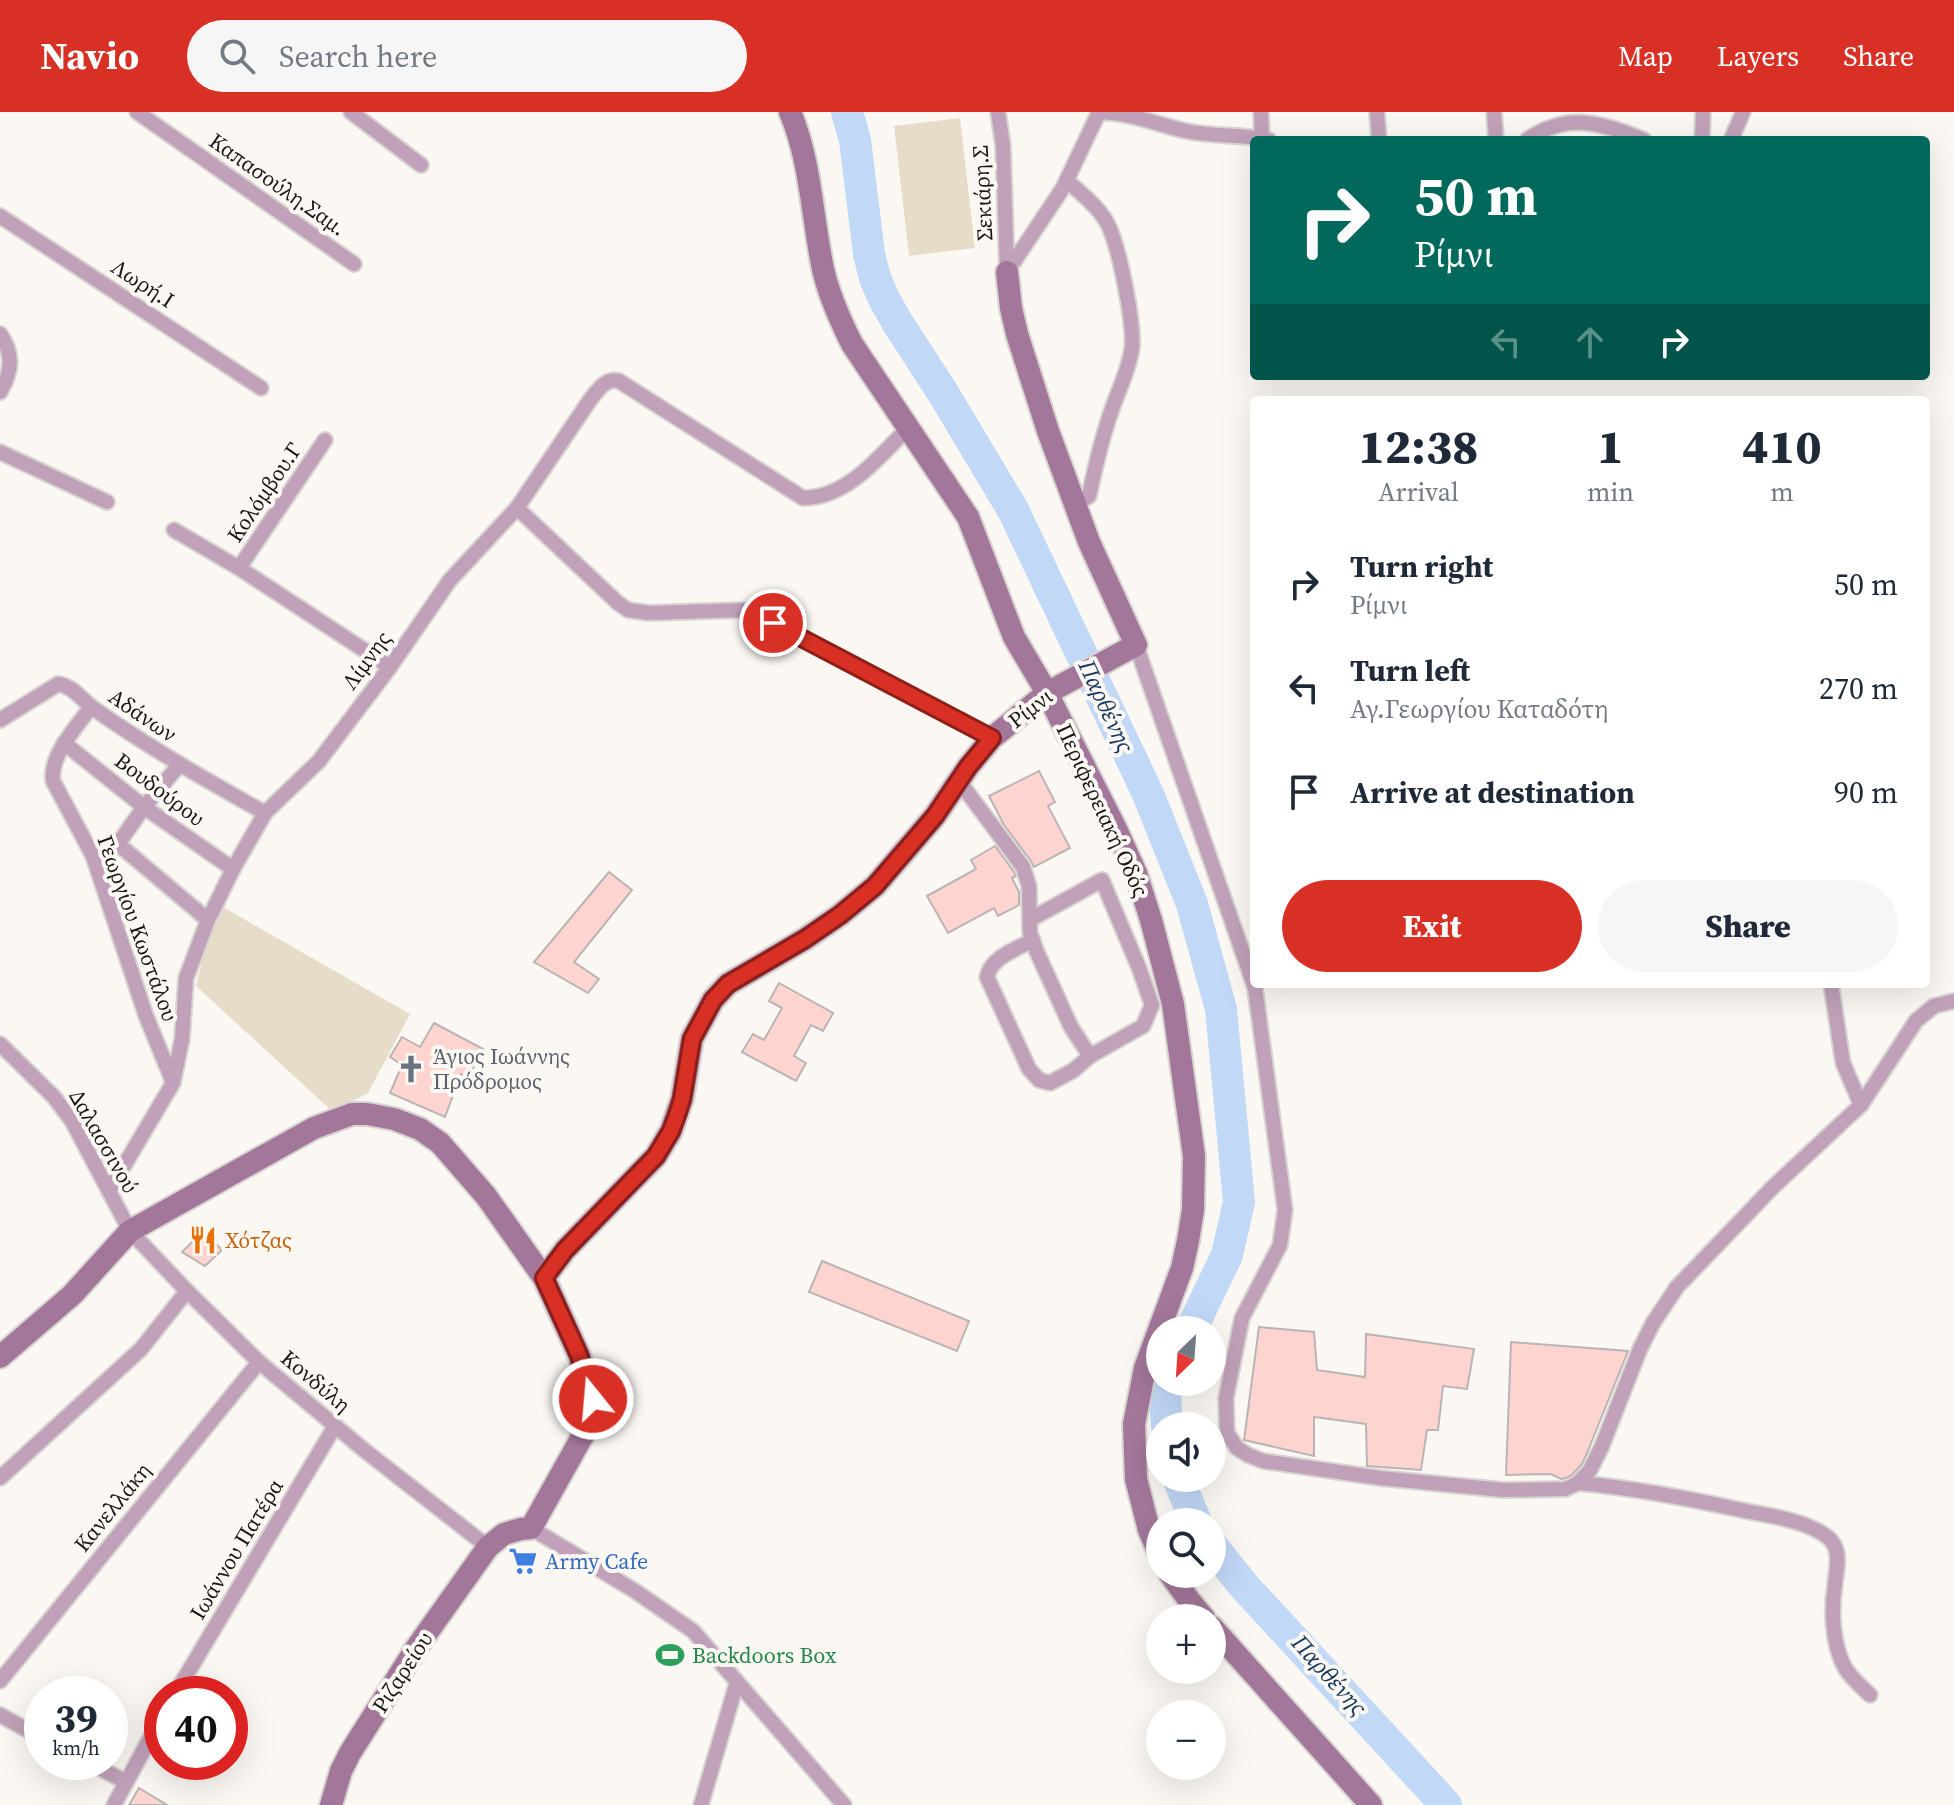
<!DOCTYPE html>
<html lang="en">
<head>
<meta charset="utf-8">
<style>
  :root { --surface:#fff; --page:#f6f6f7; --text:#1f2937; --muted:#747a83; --accent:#d93025 }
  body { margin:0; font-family:"Source Serif 4",serif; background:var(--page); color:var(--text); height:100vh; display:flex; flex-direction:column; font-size:30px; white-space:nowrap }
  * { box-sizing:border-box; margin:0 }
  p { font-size:26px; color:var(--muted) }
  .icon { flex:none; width:44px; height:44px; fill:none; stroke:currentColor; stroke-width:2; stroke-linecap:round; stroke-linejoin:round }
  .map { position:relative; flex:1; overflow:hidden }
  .panel { position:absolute; left:1250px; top:284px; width:680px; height:592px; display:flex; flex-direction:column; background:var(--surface); border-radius:8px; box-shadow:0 8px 32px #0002 }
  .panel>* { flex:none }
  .top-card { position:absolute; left:1250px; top:24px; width:680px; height:244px; border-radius:8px; box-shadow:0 8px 32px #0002; background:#00695c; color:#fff; overflow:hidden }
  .needle { width:52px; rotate:205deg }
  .fabs { position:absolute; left:1146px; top:1204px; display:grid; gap:16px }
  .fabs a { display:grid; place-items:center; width:80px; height:80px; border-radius:50%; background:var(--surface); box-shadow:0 8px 32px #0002; font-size:40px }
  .speed { position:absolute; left:24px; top:1564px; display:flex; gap:16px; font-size:40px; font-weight:700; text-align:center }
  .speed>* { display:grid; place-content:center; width:104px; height:104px; border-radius:50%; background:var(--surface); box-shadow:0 8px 32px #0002; line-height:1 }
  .speed small { font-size:20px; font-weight:400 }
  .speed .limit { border:12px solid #d22; background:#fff; color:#111 }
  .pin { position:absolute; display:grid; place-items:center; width:68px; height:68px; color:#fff; margin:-34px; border:4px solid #fff; border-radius:50%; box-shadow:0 2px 8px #0007 }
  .me { position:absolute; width:88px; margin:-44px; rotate:343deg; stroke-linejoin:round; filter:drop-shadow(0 0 6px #0008) }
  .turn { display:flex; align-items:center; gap:28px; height:168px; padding:0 32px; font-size:36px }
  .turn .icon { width:104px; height:104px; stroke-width:2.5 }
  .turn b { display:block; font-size:56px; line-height:68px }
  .lanes { display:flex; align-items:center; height:76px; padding:0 32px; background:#0003; justify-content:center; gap:40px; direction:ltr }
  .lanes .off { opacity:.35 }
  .eta { display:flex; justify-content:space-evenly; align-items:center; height:136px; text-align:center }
  .eta b { font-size:48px; font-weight:800; line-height:56px }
  .primary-button { display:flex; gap:16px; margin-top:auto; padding:16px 32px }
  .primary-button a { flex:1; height:92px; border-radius:48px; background:var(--accent); color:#fff; font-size:32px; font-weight:800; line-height:92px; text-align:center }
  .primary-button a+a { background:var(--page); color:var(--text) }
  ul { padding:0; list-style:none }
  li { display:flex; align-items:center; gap:24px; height:104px; padding:0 32px }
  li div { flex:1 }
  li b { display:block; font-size:30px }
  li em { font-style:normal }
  header { display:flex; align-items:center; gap:48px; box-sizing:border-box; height:112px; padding:0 40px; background:var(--accent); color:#fff }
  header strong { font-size:38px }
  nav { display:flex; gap:44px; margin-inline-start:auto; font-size:28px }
  .search { width:560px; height:72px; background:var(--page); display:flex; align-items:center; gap:20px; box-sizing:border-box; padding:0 28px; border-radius:44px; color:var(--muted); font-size:30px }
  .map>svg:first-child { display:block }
  .green { fill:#e6dcc8 }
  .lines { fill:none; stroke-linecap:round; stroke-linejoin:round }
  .river { stroke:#c1d8f6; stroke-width:32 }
  .building { fill:#fed4d0; stroke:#bab5b4; stroke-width:2 }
  .street-casing { stroke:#d7d4d1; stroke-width:18 }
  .secondary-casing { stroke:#d7d4d1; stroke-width:26 }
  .street { stroke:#c0a1b9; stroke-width:14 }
  .secondary { stroke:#a3779a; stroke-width:22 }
  .route-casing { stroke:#8d1f18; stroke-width:20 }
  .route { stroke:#d93025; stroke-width:14 }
  .labels { text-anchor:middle; stroke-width:8; stroke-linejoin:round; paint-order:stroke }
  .street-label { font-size:22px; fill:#191817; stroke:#fbf8f4 }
  .worship-label { font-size:22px; fill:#5b616d; stroke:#fbf8f4; text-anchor:start }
  .food-label { font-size:22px; fill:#c56008; stroke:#fbf8f4; text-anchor:start }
  .shop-label { font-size:22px; fill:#366cbe; stroke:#fbf8f4; text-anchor:start }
  .leisure-label { font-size:22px; fill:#27864d; stroke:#fbf8f4; text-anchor:start }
  .water-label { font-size:24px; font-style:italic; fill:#17365d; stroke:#fbf8f4 }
</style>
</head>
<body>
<header>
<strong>Navio</strong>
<div class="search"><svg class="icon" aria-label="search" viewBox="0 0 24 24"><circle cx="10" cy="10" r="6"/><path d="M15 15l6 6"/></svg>Search here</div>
<nav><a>Map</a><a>Layers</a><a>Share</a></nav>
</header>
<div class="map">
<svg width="1954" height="1693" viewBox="0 0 1954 1693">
  <rect width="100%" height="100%" fill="#fbf8f4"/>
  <g class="green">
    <path d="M960,6L975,136L909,144L894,14Z"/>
    <path d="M216,791L410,902L368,981L333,1000L196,874Z"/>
  </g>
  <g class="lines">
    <g class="river">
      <path d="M847,0L855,28L869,142L875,166L883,185L897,210L943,281L1013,398L1148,682L1192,792L1221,897L1239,1090L1227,1143L1191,1218"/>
      <path d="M1167,1314L1165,1286L1169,1270"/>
      <path d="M1178,1366L1196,1410"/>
      <path d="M1212,1434L1244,1474L1446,1693"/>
    </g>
  </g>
  <g class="building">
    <path d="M1039,659L1055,690L1048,694L1070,736L1034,755L1031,749L1004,713L989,684Z"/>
    <path d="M995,734L1014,760L1016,764L1012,766L1019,780V793L998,804L994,796L948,821L927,784L976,757L971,748Z"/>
    <path d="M609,760L632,778L574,850L599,867L588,881L534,850Z"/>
    <path d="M779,871L833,901L823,919L811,913L794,944L806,951L796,969L742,940L753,922L764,928L782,896L769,889Z"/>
    <path d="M434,911L483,937L468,966L461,962L445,1005L390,981L402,953L390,945L402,925L420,935Z"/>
    <path d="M203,1119L222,1138L205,1154L182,1140Z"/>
    <path d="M822,1149L969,1209L957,1239L809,1180Z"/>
    <path d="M1259,1215L1314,1220L1317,1258L1365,1265L1366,1222L1474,1237L1467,1277L1443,1274L1438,1318H1427L1421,1358L1367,1354L1366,1312L1314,1305V1344L1244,1328Z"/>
    <path d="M1511,1230L1628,1239L1587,1341L1582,1352L1572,1363L1566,1366L1561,1367L1551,1362L1506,1363Z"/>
    <path d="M139,1676L167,1693H129Z"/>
  </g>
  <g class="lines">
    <defs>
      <g id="street">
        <path d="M137,0L354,152"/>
        <path d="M351,0L421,53"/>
        <path d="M998,0L1003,34L1007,159"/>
        <path d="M1099,0C1130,1 1156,12 1186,19C1213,25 1242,22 1269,28"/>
        <path d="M1261,0L1262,26"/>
        <path d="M1377,0L1379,28"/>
        <path d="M1494,0L1496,28"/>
        <path d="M1527,28C1567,0 1600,10 1644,28"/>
        <path d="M1702,28L1703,0"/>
        <path d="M1731,28L1743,0"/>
        <path d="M1067,69C1081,81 1096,93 1106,109C1119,131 1134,210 1132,236C1129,258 1118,279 1111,300C1101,328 1095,356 1089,384L1075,393"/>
        <path d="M0,104L261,276"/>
        <path d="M1007,160L1063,76L1099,0"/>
        <path d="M0,222C14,242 12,260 0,280"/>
        <path d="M0,340L107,390"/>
        <path d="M517,396L618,491L628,498L649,501L743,498L773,511L992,626"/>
        <path d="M174,418L239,456L390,555"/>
        <path d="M239,456L325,328"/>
        <path d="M1136,533L1255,876L1285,1098L1280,1133L1242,1206L1226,1286L1227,1321L1237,1336L1248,1343L1263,1349L1380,1366L1503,1378L1565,1377L1578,1371L1590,1358L1602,1334L1640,1237L1653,1211L1677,1175L1773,1075L1861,993L1916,909L1934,894L1954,889"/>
        <path d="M91,595C77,614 49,644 53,669L93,744L146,904L173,970"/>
        <path d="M0,608L58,572C73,574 82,588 93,596C148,635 206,668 265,701"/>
        <path d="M64,631L144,695L233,757"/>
        <path d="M959,669L1023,755L1029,774L1030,821L1036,838L1071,915L1090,944L1074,958L1050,971L1039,968L1029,957L987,865C991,845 1017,837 1033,828"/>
        <path d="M118,732L208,808"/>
        <path d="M93,744L118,732L144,695L179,653"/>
        <path d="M1031,807L1102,768L1139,856L1152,893L1143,914L1090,944"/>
        <path d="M1831,872L1843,951L1861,993"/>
        <path d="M0,932L54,985L72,1009L130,1119L187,1179L259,1250L364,1338L488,1435"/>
        <path d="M109,1079L173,971L182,927L186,866L208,808L233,757L265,701L319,649L390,555L450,468L517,396L590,288C598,278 605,266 619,269L803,386C847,386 879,345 908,316"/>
        <path d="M0,1366L141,1237L187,1179"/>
        <path d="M1578,1371C1633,1376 1687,1386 1741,1398C1765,1403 1790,1406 1812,1416C1821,1420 1832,1426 1835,1435C1840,1446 1836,1460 1835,1472C1831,1498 1832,1532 1845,1556C1851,1566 1861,1574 1870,1583"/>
        <path d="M531,1416L635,1479L693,1519L844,1693"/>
        <path d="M0,1569L259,1250"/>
        <path d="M175,1582L335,1314"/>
        <path d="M0,1603L42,1626"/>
        <path d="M88,1650L126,1670"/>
        <path d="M114,1693L162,1604"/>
        <path d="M701,1693L737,1570"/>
      </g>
      <g id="secondary">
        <path d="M790,0C811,50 812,105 823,157C829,184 840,208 852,232L968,405L1014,525L1047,581L1117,719L1136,761L1151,808L1173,892L1194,1044L1193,1098L1188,1129L1182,1156L1145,1256L1134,1312L1136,1367L1149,1418L1160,1443"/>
        <path d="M544,1166L565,1138L656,1044L671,1019L682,987L692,927L713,888L728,872L805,827L840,803L875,774L935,704L968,655L992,626L1047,581L1136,533L1089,430L1048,319L1017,222L1011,196L1007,160"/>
        <path d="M0,1245L72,1183L130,1119L314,1016L352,1002H367L394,1007L420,1017L440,1031L486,1084L544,1166L579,1243L593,1287L592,1301L587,1316L531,1416L521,1417L504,1422L488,1435L417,1535L350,1641L341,1659L331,1693"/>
        <path d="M1170,1462L1189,1488L1204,1506"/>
        <path d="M1212,1515L1371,1693"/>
      </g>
    </defs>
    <use href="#street" class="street-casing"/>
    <use href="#secondary" class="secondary-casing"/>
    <use href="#street" class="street"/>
    <use href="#secondary" class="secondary"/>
  </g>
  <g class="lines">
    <defs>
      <path id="route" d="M593,1287L579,1243L544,1166L565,1138L656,1044L671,1019L677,1003L682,987L692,927L713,888L728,872L805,827L840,803L875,774L935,704L968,655L992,626L773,511"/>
    </defs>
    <use href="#route" class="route-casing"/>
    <use href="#route" class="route"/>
  </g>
  <defs>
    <symbol id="church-bare" viewBox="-9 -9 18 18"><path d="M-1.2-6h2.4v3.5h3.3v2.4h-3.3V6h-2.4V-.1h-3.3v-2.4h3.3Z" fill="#6b7280" stroke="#fbf8f4" stroke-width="2.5" paint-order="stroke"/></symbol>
    <symbol id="restaurant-bare" viewBox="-9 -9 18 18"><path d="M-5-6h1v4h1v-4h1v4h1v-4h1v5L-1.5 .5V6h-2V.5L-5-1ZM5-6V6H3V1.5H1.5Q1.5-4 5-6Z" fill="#e8710a" stroke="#fbf8f4" stroke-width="2.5" paint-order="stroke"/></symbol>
    <symbol id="supermarket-bare" viewBox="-9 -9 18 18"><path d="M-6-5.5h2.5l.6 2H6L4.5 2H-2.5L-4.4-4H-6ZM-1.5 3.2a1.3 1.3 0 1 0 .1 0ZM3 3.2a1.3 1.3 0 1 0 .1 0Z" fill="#3f7fe0" stroke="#fbf8f4" stroke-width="2.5" paint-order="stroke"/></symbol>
    <symbol id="stadium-bare" viewBox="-9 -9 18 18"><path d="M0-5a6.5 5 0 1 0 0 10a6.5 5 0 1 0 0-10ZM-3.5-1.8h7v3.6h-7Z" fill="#2e9e5b" stroke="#fbf8f4" stroke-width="2.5" paint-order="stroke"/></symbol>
  </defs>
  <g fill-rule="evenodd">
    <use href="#church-bare" x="391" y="937" width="40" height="40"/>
    <use href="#restaurant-bare" x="183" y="1108" width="40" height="40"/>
    <use href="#supermarket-bare" x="503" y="1429" width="40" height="40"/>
    <use href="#stadium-bare" x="650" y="1523" width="40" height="40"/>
  </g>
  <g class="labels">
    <g class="street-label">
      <text transform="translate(278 72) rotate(35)" y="8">Καπασούλη.Σαμ.</text>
      <text transform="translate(982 81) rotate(-93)" y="8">Σεκιάρη.Σ</text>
      <text transform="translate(143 171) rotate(33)" y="8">Λωρή.Ι</text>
      <text transform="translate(264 380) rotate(-56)" y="8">Κολόμβου.Γ</text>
      <text transform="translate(366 548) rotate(-54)" y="8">Λίμνης</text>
      <text transform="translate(1030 596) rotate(-38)" y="8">Ρίμνι</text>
      <text transform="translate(143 603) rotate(34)" y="8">Αδάνων</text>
      <text transform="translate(160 677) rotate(37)" y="8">Βουδούρου</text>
      <text transform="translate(1103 698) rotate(65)" y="8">Περιφερειακή Οδός</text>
      <text transform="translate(138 816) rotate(70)" y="8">Γεωργίου Κωστάλου</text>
      <text transform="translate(104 1029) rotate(60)" y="8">Δαλασσινού</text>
      <text transform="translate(316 1269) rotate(40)" y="8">Κονδύλη</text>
      <text transform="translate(112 1395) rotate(-51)" y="8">Κανελλάκη</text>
      <text transform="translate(236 1437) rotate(-59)" y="8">Ιωάννου Πατέρα</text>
      <text transform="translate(402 1560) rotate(-57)" y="8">Ριζαρείου</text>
    </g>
    <g class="worship-label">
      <text x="433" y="952">Άγιος Ιωάννης<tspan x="433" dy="25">Πρόδρομος</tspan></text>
    </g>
    <g class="food-label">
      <text x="225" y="1136">Χότζας</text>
    </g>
    <g class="shop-label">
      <text x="545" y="1457">Army Cafe</text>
    </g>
    <g class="leisure-label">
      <text x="692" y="1551">Backdoors Box</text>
    </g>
    <g class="water-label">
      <text transform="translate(1106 594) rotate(65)" y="8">Παρθένης</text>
      <text transform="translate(1329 1563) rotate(48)" y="8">Παρθένης</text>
    </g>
  </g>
</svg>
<div class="fabs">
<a><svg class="needle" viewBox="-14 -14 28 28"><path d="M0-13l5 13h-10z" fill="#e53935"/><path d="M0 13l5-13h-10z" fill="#747a83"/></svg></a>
<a><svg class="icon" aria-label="sound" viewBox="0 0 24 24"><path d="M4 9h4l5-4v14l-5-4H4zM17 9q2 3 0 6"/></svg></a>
<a><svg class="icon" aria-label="search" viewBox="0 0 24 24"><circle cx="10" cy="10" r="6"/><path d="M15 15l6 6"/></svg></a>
<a>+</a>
<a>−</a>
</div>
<div class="speed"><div>39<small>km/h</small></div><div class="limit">40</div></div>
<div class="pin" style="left:773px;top:511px;background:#d93025"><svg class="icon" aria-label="arrive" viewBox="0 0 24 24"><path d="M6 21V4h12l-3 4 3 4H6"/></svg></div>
<svg class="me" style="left:593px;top:1287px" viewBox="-20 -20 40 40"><circle r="17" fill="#d93025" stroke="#fff" stroke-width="3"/><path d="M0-11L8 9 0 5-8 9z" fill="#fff"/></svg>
<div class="top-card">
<div class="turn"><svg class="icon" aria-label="right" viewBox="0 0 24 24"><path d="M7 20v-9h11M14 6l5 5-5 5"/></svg><div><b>50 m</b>Ρίμνι</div></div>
<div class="lanes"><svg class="icon off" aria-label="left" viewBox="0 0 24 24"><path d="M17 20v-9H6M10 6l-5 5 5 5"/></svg><svg class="icon off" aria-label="ahead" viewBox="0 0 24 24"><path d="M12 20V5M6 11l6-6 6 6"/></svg><svg class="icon" aria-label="right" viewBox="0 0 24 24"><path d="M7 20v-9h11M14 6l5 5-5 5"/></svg></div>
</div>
<section class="panel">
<div class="eta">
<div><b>12:38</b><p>Arrival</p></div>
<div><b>1</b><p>min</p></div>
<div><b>410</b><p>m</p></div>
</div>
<ul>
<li><svg class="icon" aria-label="right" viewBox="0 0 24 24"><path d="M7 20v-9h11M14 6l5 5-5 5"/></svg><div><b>Turn right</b><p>Ρίμνι</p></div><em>50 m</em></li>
<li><svg class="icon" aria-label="left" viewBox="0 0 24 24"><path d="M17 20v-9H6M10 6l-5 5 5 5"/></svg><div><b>Turn left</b><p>Αγ.Γεωργίου Καταδότη</p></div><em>270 m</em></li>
<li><svg class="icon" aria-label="arrive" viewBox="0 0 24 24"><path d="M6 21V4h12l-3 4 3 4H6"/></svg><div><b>Arrive at destination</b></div><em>90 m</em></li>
</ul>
<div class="primary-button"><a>Exit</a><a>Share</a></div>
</section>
</div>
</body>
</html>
